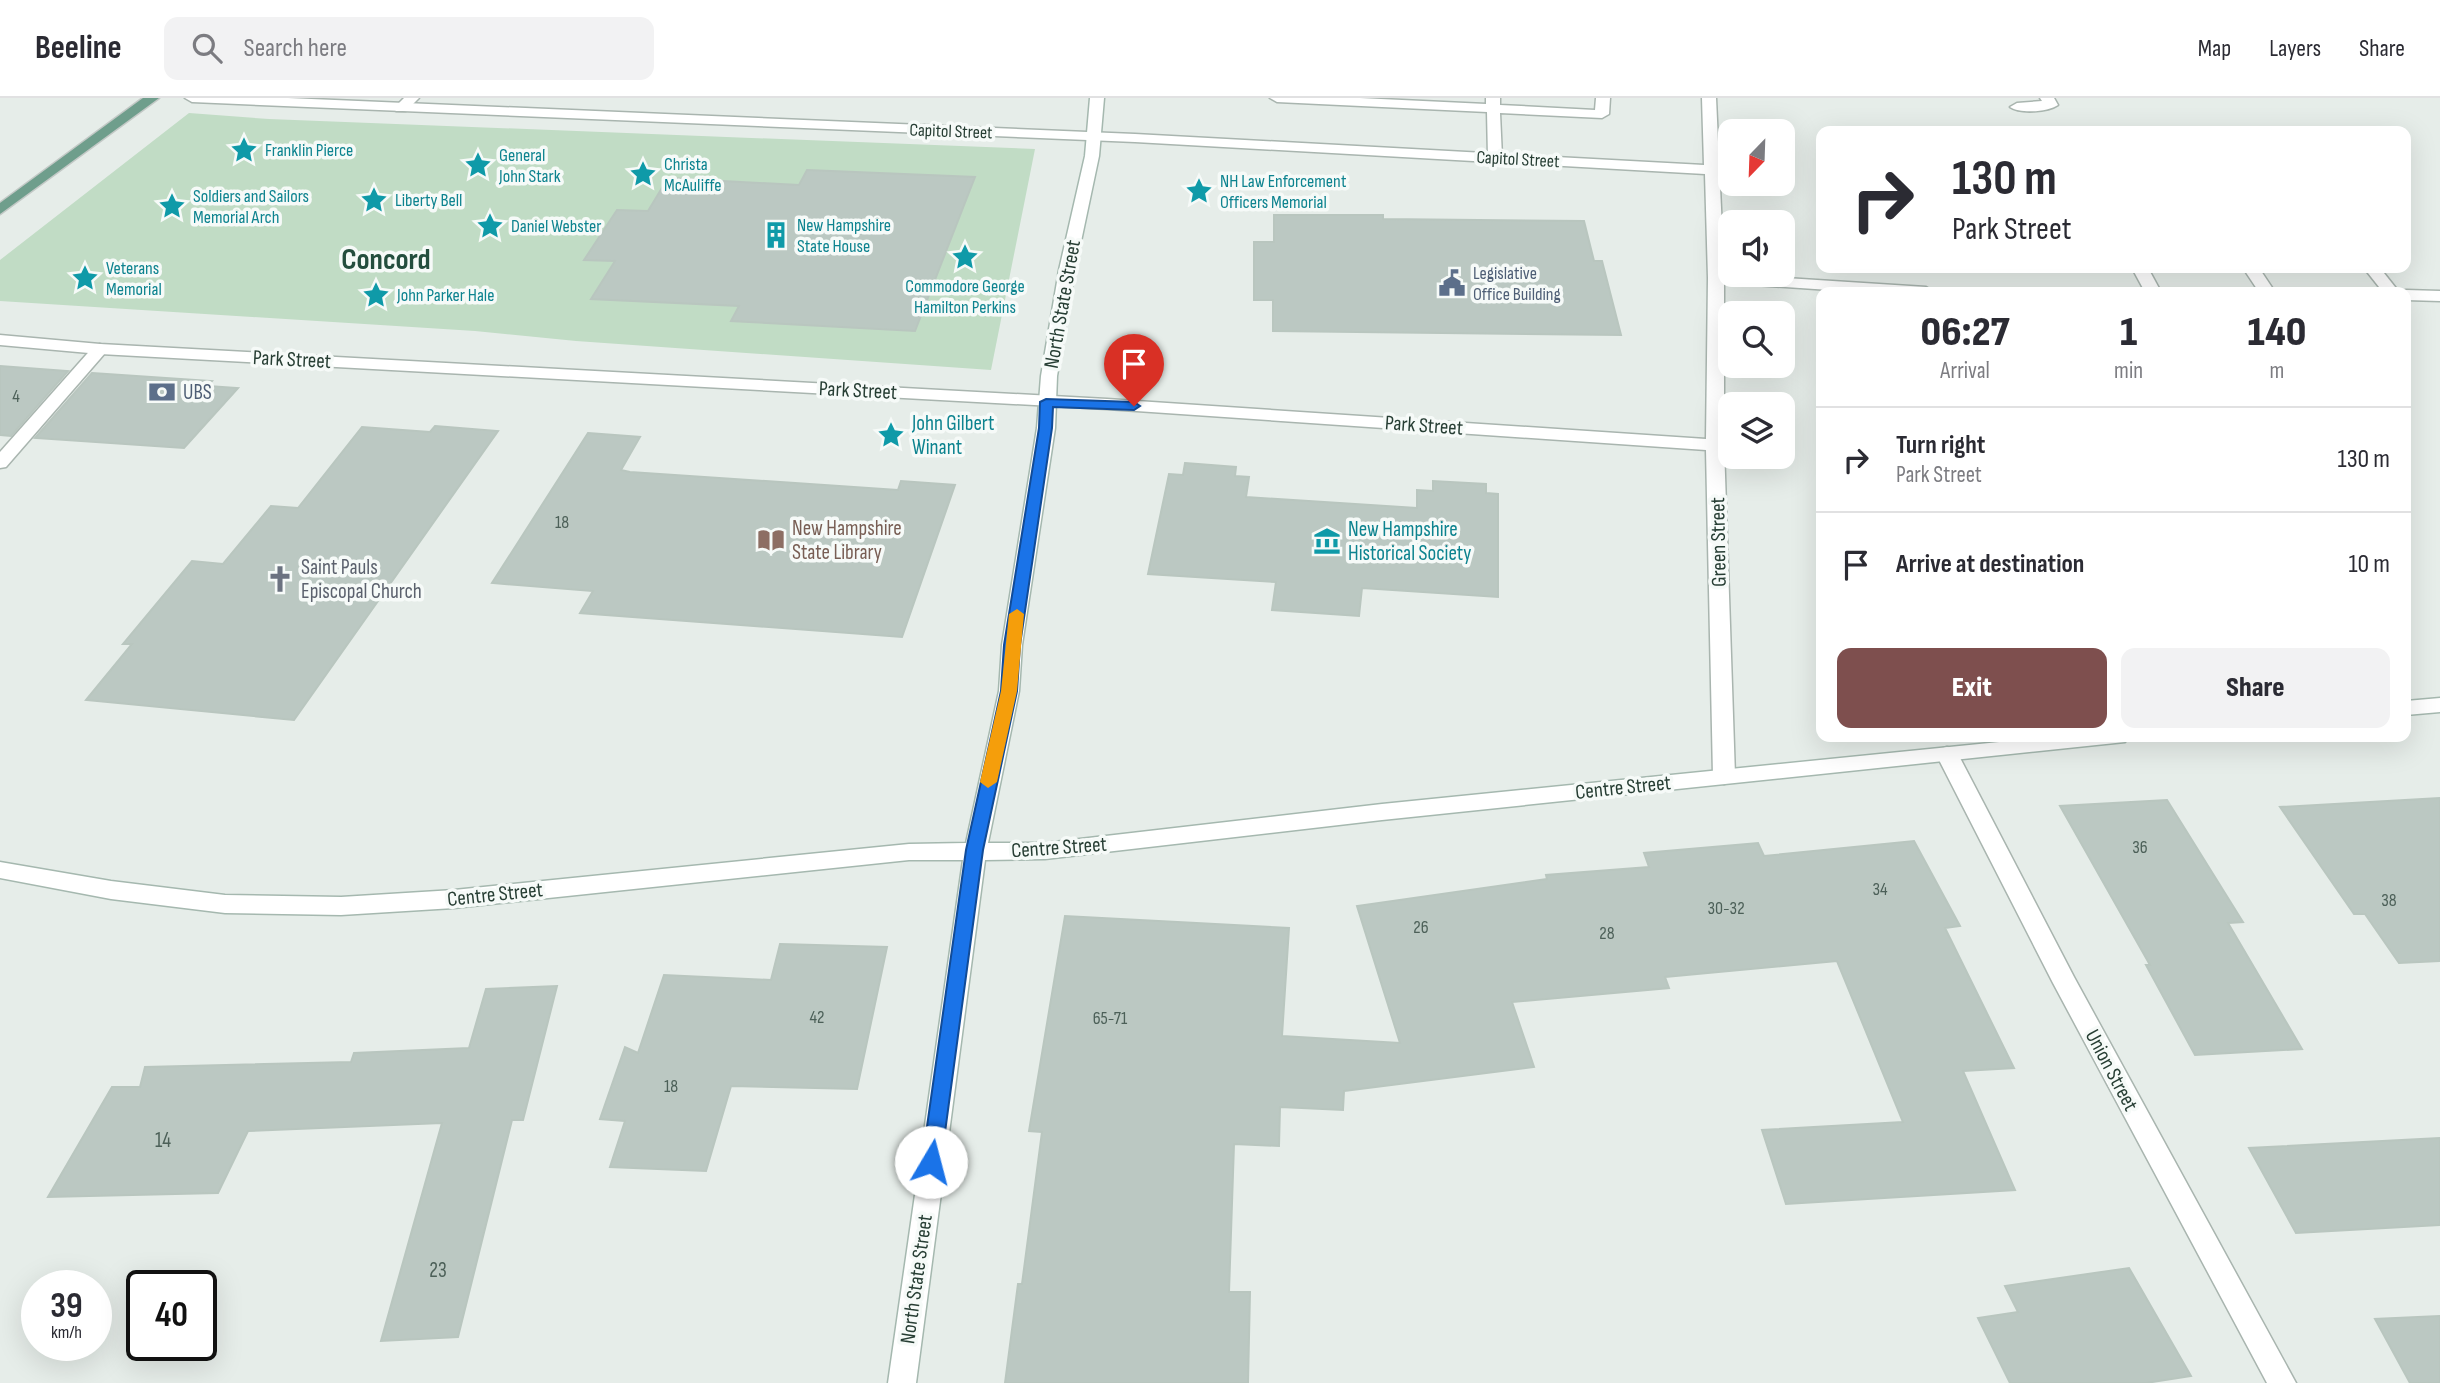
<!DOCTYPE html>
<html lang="en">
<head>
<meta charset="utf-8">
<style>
  :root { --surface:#fff; --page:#f2f2f3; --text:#2b2b33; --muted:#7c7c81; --line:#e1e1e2; --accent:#7e4f4e }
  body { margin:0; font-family:"Sofia Sans Condensed",sans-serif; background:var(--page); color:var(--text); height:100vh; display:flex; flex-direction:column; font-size:26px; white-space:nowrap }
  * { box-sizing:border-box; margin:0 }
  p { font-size:23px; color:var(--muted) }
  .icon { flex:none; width:38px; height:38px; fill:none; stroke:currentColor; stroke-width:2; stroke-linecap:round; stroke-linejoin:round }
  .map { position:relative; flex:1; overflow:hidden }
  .drawer { position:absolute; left:1816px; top:189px; width:595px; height:455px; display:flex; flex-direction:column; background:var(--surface); border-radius:14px; box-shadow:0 7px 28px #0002 }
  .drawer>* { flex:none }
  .guide { position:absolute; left:1816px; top:28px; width:595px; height:147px; border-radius:14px; box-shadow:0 7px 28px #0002; background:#fff; color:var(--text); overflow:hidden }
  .needle { width:46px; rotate:203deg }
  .controls { position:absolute; left:1718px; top:21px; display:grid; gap:14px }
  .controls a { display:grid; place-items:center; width:77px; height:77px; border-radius:14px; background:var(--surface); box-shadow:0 7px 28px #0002; font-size:35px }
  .speed { position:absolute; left:21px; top:1172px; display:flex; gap:14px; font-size:35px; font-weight:700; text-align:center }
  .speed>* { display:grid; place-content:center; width:91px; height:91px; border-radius:50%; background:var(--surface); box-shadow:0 7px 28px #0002; line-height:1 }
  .speed small { font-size:18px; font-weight:400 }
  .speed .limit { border:4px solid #111; border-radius:10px; background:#fff; color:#111 }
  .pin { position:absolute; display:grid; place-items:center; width:60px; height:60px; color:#fff; margin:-72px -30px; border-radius:50% 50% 50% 0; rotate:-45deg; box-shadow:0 0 7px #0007 }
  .pin .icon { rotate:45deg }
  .me { position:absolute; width:77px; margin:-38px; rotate:8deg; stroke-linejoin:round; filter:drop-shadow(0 0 5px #0008) }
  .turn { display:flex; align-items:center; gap:24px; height:147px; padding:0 21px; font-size:32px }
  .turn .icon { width:91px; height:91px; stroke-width:2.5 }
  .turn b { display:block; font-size:49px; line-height:60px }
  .eta { display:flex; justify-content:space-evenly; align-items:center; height:119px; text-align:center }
  .eta b { font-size:42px; font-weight:800; line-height:49px }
  .button { display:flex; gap:14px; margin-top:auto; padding:14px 21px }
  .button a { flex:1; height:80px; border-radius:14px; background:var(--accent); color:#fff; font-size:28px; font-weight:800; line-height:80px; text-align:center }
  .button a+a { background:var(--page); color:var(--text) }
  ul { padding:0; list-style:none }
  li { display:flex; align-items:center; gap:21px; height:105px; padding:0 21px; border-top:2px solid var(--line) }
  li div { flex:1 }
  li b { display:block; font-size:26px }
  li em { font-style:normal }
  header { display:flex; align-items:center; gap:42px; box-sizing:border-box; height:98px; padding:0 35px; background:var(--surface); border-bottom:2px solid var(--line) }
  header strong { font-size:33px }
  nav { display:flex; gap:38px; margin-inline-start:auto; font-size:24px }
  .search { width:490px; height:63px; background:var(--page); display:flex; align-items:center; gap:18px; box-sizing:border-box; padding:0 24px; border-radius:14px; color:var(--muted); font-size:26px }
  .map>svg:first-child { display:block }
  .green { fill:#c1dcc5 }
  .building { fill:#bbc8c2; stroke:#b9c6bf; stroke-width:2 }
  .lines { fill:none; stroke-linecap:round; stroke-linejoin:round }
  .lane-casing { stroke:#a9b5af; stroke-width:3 }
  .street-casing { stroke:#a9b5af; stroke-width:3 }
  .secondary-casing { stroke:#a5b8af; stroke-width:3 }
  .primary-casing { stroke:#c3c9c6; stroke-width:3 }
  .lane { fill:#fff; fill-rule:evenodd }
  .street { fill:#fff; fill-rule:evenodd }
  .secondary { fill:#fff; fill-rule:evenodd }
  .primary { fill:#6f9e8c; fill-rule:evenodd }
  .route { fill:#1a73e8; stroke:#114b97; stroke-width:2 }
  .slow { fill:#f59e0b }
  .labels { text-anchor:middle; stroke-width:7; stroke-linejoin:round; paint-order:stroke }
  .far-street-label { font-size:18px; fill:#273e34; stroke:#f6faf8 }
  .far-culture-label { font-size:18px; fill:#0d838f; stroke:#f6faf8; text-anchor:start }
  .far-service-label { font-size:18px; fill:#4e5e75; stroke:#f6faf8; text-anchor:start }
  .number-label { font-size:18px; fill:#4c6058 }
  .street-label { font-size:21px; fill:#273e34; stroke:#f6faf8 }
  .service-label { font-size:21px; fill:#4e5e75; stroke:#f6faf8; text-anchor:start }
  .culture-label { font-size:21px; fill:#0d838f; stroke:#f6faf8; text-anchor:start }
  .education-label { font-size:21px; fill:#785e54; stroke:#f6faf8; text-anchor:start }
  .worship-label { font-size:21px; fill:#5b616d; stroke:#f6faf8; text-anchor:start }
  .near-number-label { font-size:21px; fill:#4c6058 }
  .far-town-label { font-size:30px; font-weight:bold; fill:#244e3e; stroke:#f6faf8 }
</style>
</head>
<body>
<header>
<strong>Beeline</strong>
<div class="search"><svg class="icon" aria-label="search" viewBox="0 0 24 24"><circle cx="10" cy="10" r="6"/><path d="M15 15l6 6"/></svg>Search here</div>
<nav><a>Map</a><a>Layers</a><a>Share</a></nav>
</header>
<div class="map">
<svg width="2440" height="1285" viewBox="0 0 2440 1285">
  <rect width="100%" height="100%" fill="#e6ede9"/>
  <path class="green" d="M189,15L269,21L1035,51L991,272L576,243L475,233L0,203V162Z"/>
  <g class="building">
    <path d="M807,72L975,79L915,233L731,223L739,208L591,201L615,163L584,162L617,112L648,113L668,80L799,87Z"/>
    <path d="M1274,117H1383V121L1584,123L1594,163H1602L1621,237L1273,233V202H1254V144H1274Z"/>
    <path d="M0,268L68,273L11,338L0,337Z"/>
    <path d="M92,275L212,283L208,288L238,290L184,350L35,340Z"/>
    <path d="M435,328L498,333L294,622L86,602L132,546H123L192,463L223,466L271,408L298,410L362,329L430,334Z"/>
    <path d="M588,335L640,339L621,372L630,374L898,392L901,383L955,387L902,539L580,515L593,493L492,485Z"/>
    <path d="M1185,365L1236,369L1235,378L1249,379L1246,399L1417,410V392L1433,393V383L1486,386V395L1498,396V499L1362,490L1359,518L1272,512L1276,484L1148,476L1169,376L1183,377Z"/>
    <path d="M2440,700V863L2399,865L2365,816H2354L2280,709Z"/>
    <path d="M2167,702L2243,824L2228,825L2302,951L2195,957L2146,867H2150L2060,708Z"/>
    <path d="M1914,743L1960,828L1945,830L2014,970L1963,973L2015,1092L1786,1106L1762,1032L1903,1024L1837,863L1665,879L1669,890L1512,904L1534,969L1344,993L1343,1012L1280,1009L1279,1048L1234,1046L1229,1194H1250L1248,1285H1005L1018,1186H1022L1042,1034L1029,1033L1065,818L1289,830L1282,938L1400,945L1357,808L1547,781L1546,777L1649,769L1644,755L1758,745L1764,758Z"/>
    <path d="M780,846L887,849L857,991L731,988L706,1073L610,1069L625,1023L600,1021L625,949L638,955L664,877L771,882Z"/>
    <path d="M557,888L523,1022H512L458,1239L381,1243L442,1025L248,1033L218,1095L48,1099L112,989H140L145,969L351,964L354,955L469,950L486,891Z"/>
    <path d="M2440,1040V1127L2296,1135L2249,1050Z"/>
    <path d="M2129,1170L2191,1278L2146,1285H2010L1978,1220L2018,1214L2005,1188Z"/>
    <path d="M2440,1218V1285H2410L2375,1221Z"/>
  </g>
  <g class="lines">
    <defs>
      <g id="lane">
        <path d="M404,0H419L406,13H396L394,10Z"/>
        <path d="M1270,0H1360L1486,6V0H1500V7L1595,12L1596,0H1610L1609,16L1602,20L1500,15L1502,59L1495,63L1488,59L1487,14L1277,4Z"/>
        <path d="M2040,0H2054L2058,7C2048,14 2020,16 2010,9L2017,5L2042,3Z"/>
        <path d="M2132,170H2148L2161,194H2145Z"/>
        <path d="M2243,170H2259L2275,194H2259Z"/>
        <path d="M2364,170H2380L2399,194H2383Z"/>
        <path d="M100,246L106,248L108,251L106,254L6,369L0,370V354L94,248Z"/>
      </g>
      <g id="street">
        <path d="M185,0H288L1135,36L1704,67L1702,0H1716L1724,176L1926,189L1934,194H1859L1724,185V347L1735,678L1732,683L1724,686L1716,683L1713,678L1706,352L1107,311L100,256L0,247V237L100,246L1107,301L1706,341L1708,180L1705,76L1135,44L192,4Z"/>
        <path d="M2406,192L2440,193V203L2406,202V194H2400Z"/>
        <path d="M1947,649L1954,651L1958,656L2074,879L2296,1285H2267L2053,885L1936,656L1940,651Z"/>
      </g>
      <g id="secondary">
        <path d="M1090,0H1104L1099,58L1075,172L1057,278L1055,330L1022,547L1019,593L988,745H1045L1382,706L2049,639H2128L2125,644L1382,722L1045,761L985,762L916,1285H888L963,762H909L454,810L341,817L225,815L111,801L0,780V764L111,783L225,797L341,799L454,792L909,746L966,745L999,593L1002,547L1037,330L1041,278L1059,172L1085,58Z"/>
        <path d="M2440,600V614L2406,617V603Z"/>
      </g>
      <path id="primary" d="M143,0H159L0,116V105Z"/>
    </defs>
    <use href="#lane" class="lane-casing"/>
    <use href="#street" class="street-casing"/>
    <use href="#secondary" class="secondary-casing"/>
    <use href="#primary" class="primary-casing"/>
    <use href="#lane" class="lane"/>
    <use href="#street" class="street"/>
    <use href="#secondary" class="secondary"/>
    <use href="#primary" class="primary"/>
  </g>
  <path class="route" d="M1046,301L1134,304L1140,308L1134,312L1053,309L1052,330L1020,547L1017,593L983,752L941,1064L938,1070L931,1072L924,1070L922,1064L966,752L1001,593L1004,547L1039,330L1040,304Z"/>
  <path class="slow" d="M1017,511L1024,516L1017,593L997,684L988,690L980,684L1001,593L1009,516Z"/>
  <defs>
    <symbol id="sight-bare" viewBox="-9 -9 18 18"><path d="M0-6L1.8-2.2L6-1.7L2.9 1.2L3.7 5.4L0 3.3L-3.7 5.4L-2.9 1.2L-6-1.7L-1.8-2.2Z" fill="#0f9aa8" stroke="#f6faf8" stroke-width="2.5" paint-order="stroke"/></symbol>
    <symbol id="building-bare" viewBox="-9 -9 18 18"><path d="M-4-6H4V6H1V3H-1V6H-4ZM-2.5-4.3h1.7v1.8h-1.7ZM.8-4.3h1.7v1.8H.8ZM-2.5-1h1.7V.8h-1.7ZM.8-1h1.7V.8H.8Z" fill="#0f9aa8" stroke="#f6faf8" stroke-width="2.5" paint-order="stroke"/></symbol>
    <symbol id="civic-bare" viewBox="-9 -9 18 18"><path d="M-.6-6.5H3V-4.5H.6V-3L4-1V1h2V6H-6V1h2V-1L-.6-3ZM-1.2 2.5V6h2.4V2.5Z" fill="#5c6f8a" stroke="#f6faf8" stroke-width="2.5" paint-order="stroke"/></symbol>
    <symbol id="bank-bare" viewBox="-9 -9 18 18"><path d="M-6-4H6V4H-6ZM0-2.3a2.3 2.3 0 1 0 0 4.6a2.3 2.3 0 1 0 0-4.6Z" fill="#5c6f8a" stroke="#f6faf8" stroke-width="2.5" paint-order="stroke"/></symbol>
    <symbol id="library-bare" viewBox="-9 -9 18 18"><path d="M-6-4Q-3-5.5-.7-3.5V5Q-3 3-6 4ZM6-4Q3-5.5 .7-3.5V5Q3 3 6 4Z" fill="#8d6e63" stroke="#f6faf8" stroke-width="2.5" paint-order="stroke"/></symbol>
    <symbol id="museum-bare" viewBox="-9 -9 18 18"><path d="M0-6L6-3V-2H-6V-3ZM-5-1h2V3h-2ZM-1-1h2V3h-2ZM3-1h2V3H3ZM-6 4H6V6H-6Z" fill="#0f9aa8" stroke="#f6faf8" stroke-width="2.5" paint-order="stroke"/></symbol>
    <symbol id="church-bare" viewBox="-9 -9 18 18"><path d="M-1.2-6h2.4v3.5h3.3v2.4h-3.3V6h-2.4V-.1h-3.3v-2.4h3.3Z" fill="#6b7280" stroke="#f6faf8" stroke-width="2.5" paint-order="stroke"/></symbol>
  </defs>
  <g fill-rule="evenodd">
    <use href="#sight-bare" x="225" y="33" width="38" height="38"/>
    <use href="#sight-bare" x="459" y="48" width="38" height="38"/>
    <use href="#sight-bare" x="624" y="57" width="38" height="38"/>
    <use href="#sight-bare" x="1180" y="74" width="38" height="38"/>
    <use href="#sight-bare" x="355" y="83" width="38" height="38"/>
    <use href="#sight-bare" x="153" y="89" width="38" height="38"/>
    <use href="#sight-bare" x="471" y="109" width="38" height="38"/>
    <use href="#building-bare" x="757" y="118" width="38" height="38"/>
    <use href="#sight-bare" x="946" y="140" width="38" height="38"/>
    <use href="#sight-bare" x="66" y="161" width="38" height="38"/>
    <use href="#civic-bare" x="1433" y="166" width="38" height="38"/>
    <use href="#sight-bare" x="357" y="178" width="38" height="38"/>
    <use href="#bank-bare" x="143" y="275" width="38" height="38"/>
    <use href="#sight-bare" x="872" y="318" width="38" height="38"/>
    <use href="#library-bare" x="752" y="423" width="38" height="38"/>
    <use href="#museum-bare" x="1308" y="424" width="38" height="38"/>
    <use href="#church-bare" x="261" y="462" width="38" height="38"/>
  </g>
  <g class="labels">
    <g class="far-street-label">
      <text transform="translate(951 33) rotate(2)" y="6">Capitol Street</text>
      <text transform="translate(1518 61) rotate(3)" y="6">Capitol Street</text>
    </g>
    <g class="far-culture-label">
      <text x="265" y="58">Franklin Pierce</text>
      <text x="499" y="63">General<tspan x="499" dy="21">John Stark</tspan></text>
      <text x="664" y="72">Christa<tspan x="664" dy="21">McAuliffe</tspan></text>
      <text x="1220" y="89">NH Law Enforcement<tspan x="1220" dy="21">Officers Memorial</tspan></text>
      <text x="193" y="104">Soldiers and Sailors<tspan x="193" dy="21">Memorial Arch</tspan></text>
      <text x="395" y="108">Liberty Bell</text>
      <text x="797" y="133">New Hampshire<tspan x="797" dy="21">State House</tspan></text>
      <text x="511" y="134">Daniel Webster</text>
      <text x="106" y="176">Veterans<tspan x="106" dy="21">Memorial</tspan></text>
      <text x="965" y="194" text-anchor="middle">Commodore George<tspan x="965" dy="21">Hamilton Perkins</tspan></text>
      <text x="397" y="203">John Parker Hale</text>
    </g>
    <g class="far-service-label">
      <text x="1473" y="181">Legislative<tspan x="1473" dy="21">Office Building</tspan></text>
    </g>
    <g class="number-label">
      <text x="16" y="304">4</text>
      <text x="562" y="430">18</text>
      <text x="2140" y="755">36</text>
      <text x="1880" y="797">34</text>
      <text x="2389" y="808">38</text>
      <text x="1726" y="816">30-32</text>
      <text x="1421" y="835">26</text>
      <text x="1607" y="841">28</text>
      <text x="817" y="925">42</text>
      <text x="1110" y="926">65-71</text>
      <text x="671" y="994">18</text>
    </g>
    <g class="street-label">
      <text transform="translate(1062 206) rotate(-80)" y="7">North State Street</text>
      <text transform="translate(292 261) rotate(3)" y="7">Park Street</text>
      <text transform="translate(858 292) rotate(3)" y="7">Park Street</text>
      <text transform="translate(1424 327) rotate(4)" y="7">Park Street</text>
      <text transform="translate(1718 444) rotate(-91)" y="7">Green Street</text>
      <text transform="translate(1623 689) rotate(-6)" y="7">Centre Street</text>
      <text transform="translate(1059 749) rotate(-4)" y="7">Centre Street</text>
      <text transform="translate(495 796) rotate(-6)" y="7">Centre Street</text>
      <text transform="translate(2112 972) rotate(62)" y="7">Union Street</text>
      <text transform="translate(916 1181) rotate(-82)" y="7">North State Street</text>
    </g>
    <g class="service-label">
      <text x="183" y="301">UBS</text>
    </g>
    <g class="culture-label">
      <text x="912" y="332">John Gilbert<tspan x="912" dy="24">Winant</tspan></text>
      <text x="1348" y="438">New Hampshire<tspan x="1348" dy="24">Historical Society</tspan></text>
    </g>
    <g class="education-label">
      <text x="792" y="437">New Hampshire<tspan x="792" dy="24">State Library</tspan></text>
    </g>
    <g class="worship-label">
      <text x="301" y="476">Saint Pauls<tspan x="301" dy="24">Episcopal Church</tspan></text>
    </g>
    <g class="near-number-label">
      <text x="163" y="1049">14</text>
      <text x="438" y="1179">23</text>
    </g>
    <g class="far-town-label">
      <text x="386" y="171">Concord</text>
    </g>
  </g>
</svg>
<div class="controls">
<a><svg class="needle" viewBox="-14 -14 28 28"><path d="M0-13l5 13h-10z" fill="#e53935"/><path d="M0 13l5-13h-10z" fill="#7c7c81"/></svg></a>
<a><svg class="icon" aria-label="sound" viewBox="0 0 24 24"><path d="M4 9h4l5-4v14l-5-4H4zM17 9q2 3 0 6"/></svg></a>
<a><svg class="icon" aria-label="search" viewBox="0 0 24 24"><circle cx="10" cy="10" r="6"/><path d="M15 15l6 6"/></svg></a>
<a><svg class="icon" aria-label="layers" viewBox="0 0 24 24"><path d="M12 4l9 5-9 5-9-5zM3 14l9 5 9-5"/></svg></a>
</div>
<div class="speed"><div>39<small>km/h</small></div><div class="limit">40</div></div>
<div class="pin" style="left:1134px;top:308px;background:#d93025"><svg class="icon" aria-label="arrive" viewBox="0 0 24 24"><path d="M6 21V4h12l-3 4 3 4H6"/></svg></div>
<svg class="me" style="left:931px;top:1064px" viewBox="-20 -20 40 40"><circle r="19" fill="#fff"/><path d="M0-13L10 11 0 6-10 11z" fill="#1a73e8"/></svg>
<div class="guide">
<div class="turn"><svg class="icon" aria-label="right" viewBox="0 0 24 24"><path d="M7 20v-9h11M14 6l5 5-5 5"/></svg><div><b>130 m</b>Park Street</div></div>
</div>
<section class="drawer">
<div class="eta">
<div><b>06:27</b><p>Arrival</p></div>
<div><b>1</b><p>min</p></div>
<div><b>140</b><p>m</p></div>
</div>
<ul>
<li><svg class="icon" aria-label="right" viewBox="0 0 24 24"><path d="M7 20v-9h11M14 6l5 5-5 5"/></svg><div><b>Turn right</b><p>Park Street</p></div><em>130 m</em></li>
<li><svg class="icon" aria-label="arrive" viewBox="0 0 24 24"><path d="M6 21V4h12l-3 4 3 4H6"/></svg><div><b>Arrive at destination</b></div><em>10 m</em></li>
</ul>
<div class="button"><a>Exit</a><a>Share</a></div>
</section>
</div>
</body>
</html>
